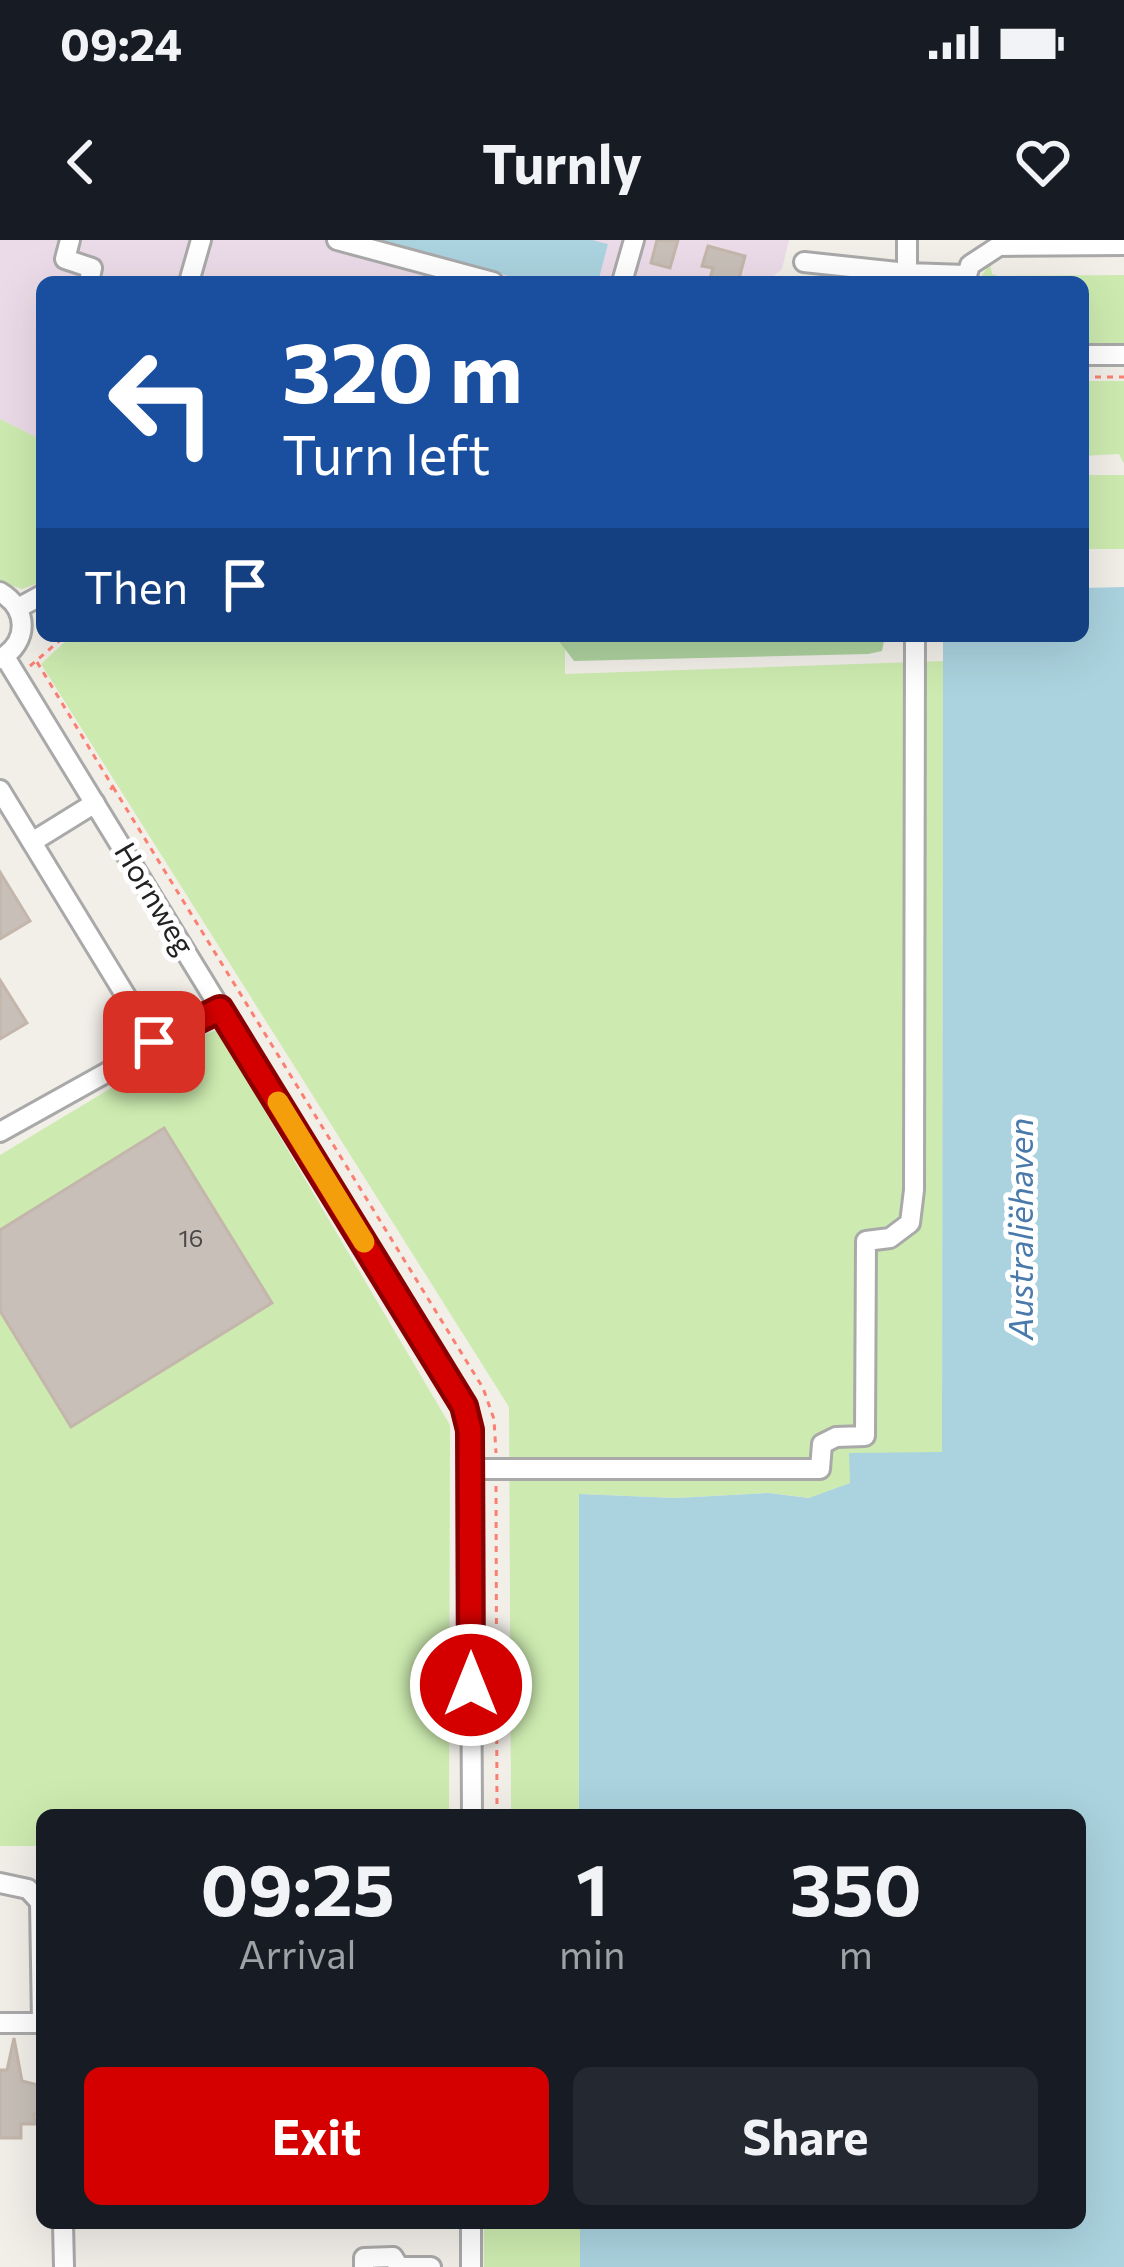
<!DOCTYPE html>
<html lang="en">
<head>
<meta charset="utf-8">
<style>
  :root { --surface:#171b24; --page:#242831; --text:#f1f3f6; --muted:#9ea1a6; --accent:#d40000 }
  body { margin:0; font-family:Commissioner,sans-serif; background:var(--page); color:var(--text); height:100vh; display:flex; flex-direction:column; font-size:45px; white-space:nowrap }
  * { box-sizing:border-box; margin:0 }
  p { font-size:39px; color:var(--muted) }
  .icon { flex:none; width:66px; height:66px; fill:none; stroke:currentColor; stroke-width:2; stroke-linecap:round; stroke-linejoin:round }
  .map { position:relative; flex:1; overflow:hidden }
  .sheet { position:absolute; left:36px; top:1569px; width:1050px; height:420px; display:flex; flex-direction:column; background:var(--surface); border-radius:18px; box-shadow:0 12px 48px #0002 }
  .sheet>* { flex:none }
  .top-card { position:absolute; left:36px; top:36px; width:1053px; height:366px; border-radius:18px; box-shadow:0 12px 48px #0002; background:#1a4fa0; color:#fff; overflow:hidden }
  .pin { position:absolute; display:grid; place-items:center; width:102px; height:102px; color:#fff; margin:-51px; border-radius:24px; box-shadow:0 6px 18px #0006 }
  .me { position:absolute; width:132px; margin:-66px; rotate:0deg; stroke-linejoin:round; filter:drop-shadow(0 0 9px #0008) }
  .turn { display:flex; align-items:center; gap:42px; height:252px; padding:0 48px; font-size:54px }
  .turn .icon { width:156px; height:156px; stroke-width:2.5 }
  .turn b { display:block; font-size:84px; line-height:102px }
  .then { display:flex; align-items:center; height:114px; padding:0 48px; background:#0003; gap:24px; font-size:45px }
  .eta { display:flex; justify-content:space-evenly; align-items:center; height:204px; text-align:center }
  .eta b { font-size:72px; font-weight:700; line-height:84px }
  .primary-button { display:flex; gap:24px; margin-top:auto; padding:24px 48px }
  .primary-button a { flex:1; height:138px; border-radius:18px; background:var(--accent); color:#fff; font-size:48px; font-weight:700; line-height:138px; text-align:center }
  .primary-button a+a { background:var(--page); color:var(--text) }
  .status { display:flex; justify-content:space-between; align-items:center; height:84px; padding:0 60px; background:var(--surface); direction:ltr }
  .status svg { height:33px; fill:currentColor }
  header { display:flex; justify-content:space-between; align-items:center; height:156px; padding:0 48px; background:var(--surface); font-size:54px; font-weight:700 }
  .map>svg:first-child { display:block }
  .industrial { fill:#ebdbe8 }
  .grass { fill:#cdebb0 }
  .forest { fill:#add19e }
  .water { fill:#aad3df }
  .building { fill:#c7bfb8; stroke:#c4b6ab; stroke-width:3 }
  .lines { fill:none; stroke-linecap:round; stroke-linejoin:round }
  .minor-casing { stroke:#a9a9a9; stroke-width:24 }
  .path { stroke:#fa8072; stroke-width:3; stroke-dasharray:6 6; stroke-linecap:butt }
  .minor { stroke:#fff; stroke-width:18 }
  .route-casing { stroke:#8a0000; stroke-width:30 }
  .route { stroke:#d40000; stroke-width:21 }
  .slow { stroke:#f59e0b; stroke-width:21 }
  .labels { text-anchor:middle; stroke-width:10; stroke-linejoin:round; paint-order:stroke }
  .number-label { font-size:24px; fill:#4b4948 }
  .street-label { font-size:30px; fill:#222; stroke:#fff }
  .water-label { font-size:33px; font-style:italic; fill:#4a7aab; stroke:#fff }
</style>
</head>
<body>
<div class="status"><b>09:24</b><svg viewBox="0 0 49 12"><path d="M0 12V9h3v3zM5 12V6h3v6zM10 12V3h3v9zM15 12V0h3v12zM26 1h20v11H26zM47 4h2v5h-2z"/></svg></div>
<header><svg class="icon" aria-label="back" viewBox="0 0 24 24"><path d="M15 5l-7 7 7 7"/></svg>Turnly<svg class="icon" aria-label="heart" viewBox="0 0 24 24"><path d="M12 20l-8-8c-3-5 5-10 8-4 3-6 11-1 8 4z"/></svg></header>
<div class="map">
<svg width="1124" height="2027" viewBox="0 0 1124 2027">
  <rect width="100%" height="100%" fill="#f2efe9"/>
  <path class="industrial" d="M0,0H789L782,29L766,42H42V200L0,179Z"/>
  <g class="grass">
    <path d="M990,24L992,34L998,36L1124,35V106H1083V42H977Z"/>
    <path d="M1083,141H1124V224L1119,214L1083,216Z"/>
    <path d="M0,179L42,200V342L22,349L0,342Z"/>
    <rect x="1083" y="235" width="41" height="74"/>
    <path d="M71,396H565V434L943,421L942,1213H850V1243L810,1258L768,1253L676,1258L580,1254L579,1575H511L509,1167L41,424Z"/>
    <path d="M217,790L450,1185L449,1575H42V1606H0V915L196,797Z"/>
    <rect x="484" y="1983" width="96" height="44"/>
  </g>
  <path class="forest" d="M555,396H885L882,411L868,414L574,421Z"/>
  <g class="water">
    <path d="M370,0H592L608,4L598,42H532Z"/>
    <path d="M1124,347V2027H580V1983H1080V1575H579V1254L676,1258L768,1253L809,1258L850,1243L849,1213L942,1212L943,396H1083V348Z"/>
  </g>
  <g class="building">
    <path d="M657,0H678L670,28L651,23Z"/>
    <path d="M708,6L745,16L739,39L709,42L713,28L702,26Z"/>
    <path d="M0,632L30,681L0,699Z"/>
    <path d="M0,740L27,783L0,799Z"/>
    <path d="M164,888L272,1063L71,1187L0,1071V990Z"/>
    <path d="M14,1798L22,1841L42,1846V1874H34L35,1884H21V1898H0V1830H7Z"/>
  </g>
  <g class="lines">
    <defs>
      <g id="minor">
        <path d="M70,0L65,19L92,28L89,42"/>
        <path d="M337,0L493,42"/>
        <path d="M907,0V33L966,35"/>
        <path d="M804,22L907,33"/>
        <path d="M189,42L201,0"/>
        <path d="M622,42L634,0"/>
        <path d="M965,42L970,25L999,6L1124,5"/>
        <path d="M1083,115H1124"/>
        <path d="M0,352C29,369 29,402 0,419"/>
        <path d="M18,368L42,355"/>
        <path d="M5,417L464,1166L470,1190L472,1575"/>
        <path d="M0,550L154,802"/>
        <path d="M32,602L95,563"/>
        <path d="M0,892L221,769"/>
        <path d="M470,1229H820L822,1204L836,1197L865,1196L866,1001L890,998L910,983L914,950L915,396"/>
        <path d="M0,1643L28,1649L40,1662L42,1783"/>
        <path d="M0,1783H39"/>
        <path d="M63,1983L64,2027"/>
        <path d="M471,1983V2027"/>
        <path d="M364,2027V2018L393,2017L398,2025"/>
        <path d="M398,2027H431"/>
      </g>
    </defs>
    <use href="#minor" class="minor-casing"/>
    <g class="path">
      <path d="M1083,137H1124"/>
      <path d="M37,422L113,547L107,552"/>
      <path d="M30,426L65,396"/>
      <path d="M113,547L483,1148L494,1179L496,1213"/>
      <path d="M496,1246L497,1575"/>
    </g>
    <use href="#minor" class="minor"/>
  </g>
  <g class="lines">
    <defs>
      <path id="route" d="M154,802L220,769L464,1166L470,1190L471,1445"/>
    </defs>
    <use href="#route" class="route-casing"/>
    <use href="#route" class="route"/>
    <path class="slow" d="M278,862L364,1002"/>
  </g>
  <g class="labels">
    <g class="number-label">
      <text x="191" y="1007">16</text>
    </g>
    <g class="street-label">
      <text transform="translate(154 659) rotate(59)" y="10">Hornweg</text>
    </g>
    <g class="water-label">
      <text transform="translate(1021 989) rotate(-90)" y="12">Australiëhaven</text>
    </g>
  </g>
</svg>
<div class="pin" style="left:154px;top:802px;background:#d93025"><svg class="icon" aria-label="arrive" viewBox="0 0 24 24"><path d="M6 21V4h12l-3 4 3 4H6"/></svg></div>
<svg class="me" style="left:471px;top:1445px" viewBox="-20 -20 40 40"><circle r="17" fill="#d40000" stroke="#fff" stroke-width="3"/><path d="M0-11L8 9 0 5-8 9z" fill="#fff"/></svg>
<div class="top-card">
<div class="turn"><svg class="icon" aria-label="left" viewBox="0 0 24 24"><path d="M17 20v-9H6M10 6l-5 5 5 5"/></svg><div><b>320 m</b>Turn left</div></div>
<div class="then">Then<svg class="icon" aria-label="arrive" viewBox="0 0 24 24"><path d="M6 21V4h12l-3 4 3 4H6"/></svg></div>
</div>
<section class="sheet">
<div class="eta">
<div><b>09:25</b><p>Arrival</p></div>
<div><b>1</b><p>min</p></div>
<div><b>350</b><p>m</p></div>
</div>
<div class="primary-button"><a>Exit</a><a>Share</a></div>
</section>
</div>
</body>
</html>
